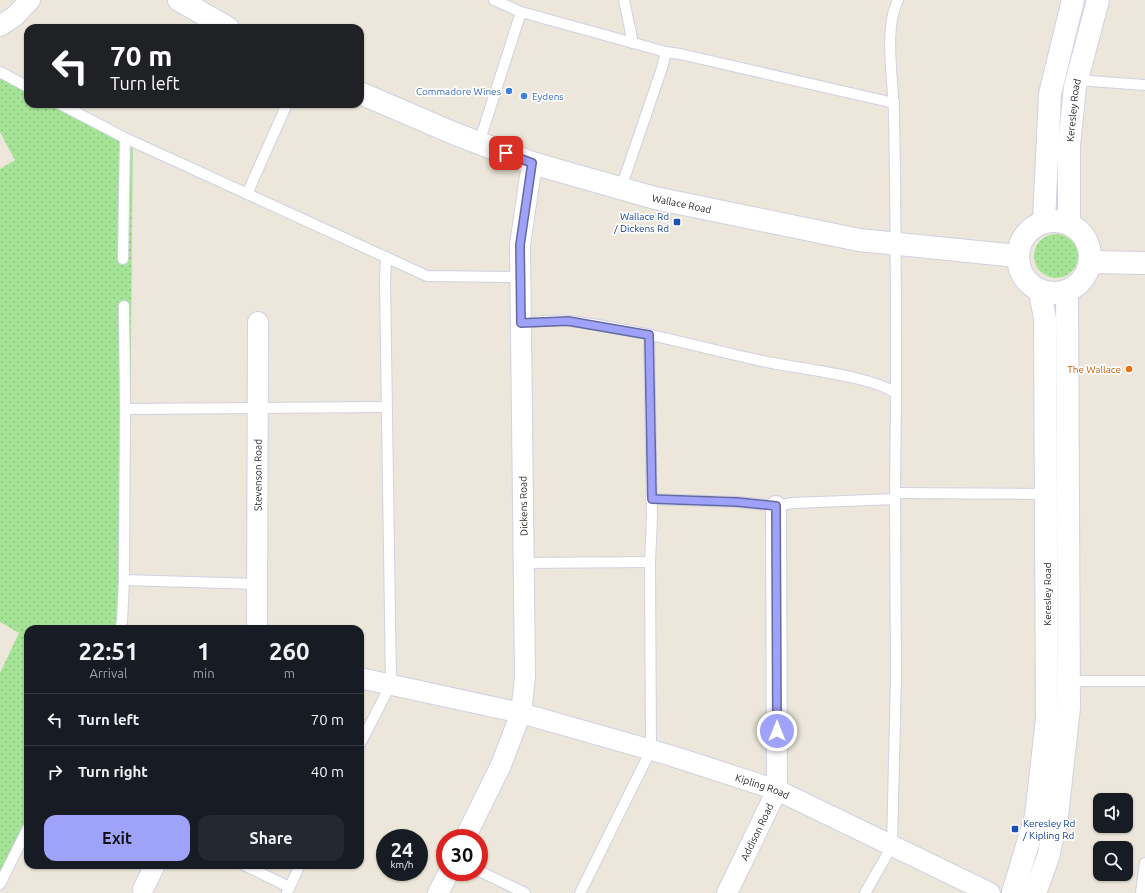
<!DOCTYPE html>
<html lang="en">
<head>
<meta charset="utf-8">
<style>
  :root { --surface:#171b24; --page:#242831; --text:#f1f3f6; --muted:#9ea1a6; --line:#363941; --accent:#9ea2f8 }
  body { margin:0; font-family:Ubuntu,sans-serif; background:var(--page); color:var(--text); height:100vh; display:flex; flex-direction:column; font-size:15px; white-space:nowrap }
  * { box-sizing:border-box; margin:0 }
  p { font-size:13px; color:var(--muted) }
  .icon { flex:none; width:22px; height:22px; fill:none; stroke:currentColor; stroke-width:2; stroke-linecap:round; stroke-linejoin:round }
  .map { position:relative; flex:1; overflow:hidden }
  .panel { position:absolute; left:24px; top:625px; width:340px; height:244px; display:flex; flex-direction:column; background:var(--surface); border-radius:12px; box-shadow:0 1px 3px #0004 }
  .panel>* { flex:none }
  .hud { position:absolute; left:24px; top:24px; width:340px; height:84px; border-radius:12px; box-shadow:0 1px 3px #0004; background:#202124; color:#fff; overflow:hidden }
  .tools { position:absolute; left:1093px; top:793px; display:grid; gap:8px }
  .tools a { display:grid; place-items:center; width:40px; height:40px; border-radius:8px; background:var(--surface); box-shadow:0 1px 3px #0004; font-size:20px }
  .speed { position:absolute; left:376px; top:829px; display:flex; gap:8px; font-size:20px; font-weight:700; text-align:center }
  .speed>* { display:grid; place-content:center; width:52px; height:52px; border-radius:50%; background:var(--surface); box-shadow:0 1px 3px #0004; line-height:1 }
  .speed small { font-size:10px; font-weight:400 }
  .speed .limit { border:6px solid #d22; background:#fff; color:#111 }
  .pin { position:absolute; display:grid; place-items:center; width:34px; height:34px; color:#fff; margin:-17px; border-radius:8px; box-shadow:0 2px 6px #0006 }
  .me { position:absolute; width:44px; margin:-22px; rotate:0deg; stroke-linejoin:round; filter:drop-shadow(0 0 3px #0008) }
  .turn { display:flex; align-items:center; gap:14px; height:84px; padding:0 20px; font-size:18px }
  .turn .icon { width:52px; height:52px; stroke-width:2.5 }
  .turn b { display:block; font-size:28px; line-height:34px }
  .eta { display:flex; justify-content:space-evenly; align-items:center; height:68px; text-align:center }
  .eta b { font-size:24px; font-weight:700; line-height:28px }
  .cta { display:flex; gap:8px; margin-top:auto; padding:8px 20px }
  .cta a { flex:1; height:46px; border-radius:12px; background:var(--accent); color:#111; font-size:16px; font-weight:700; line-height:46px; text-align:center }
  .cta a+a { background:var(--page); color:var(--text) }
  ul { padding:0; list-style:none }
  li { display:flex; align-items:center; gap:12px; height:52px; padding:0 20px; border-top:1px solid var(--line) }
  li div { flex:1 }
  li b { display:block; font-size:15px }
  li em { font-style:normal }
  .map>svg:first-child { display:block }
  .grass { fill:url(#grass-dots) }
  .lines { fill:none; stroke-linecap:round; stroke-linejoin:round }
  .service-casing { stroke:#d0d1e2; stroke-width:12 }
  .minor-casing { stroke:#d0d1e2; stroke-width:22 }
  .tertiary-casing { stroke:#d0d1e2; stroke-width:24 }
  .secondary-casing { stroke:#d0d1e2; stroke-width:24 }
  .service { stroke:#fff; stroke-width:10 }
  .minor { stroke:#fff; stroke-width:20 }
  .tertiary { stroke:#fff; stroke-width:22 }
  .secondary { stroke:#fff; stroke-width:22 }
  .route-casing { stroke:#6769a1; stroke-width:10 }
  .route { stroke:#9ea2f8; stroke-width:7 }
  .shop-dot { fill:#3f7fe0; stroke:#fff; stroke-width:1.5 }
  .transit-dot { fill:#1a4fb4; stroke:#fff; stroke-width:1.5 }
  .food-dot { fill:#e8710a; stroke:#fff; stroke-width:1.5 }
  .labels { text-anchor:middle; stroke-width:3.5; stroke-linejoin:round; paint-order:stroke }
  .shop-label { font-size:10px; fill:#366cbe; stroke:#fff; text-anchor:end }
  .street-label { font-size:10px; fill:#292929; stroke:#fff }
  .transit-label { font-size:10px; fill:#164399; stroke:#fff; text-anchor:end }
  .food-label { font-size:10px; fill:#c56008; stroke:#fff; text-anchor:end }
</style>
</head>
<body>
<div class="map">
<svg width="1145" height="893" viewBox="0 0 1145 893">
  <defs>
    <pattern id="grass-dots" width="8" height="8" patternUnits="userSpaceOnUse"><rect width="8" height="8" fill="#a5e396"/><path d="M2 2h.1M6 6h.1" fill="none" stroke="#8ec381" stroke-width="1.8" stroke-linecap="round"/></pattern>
  </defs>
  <rect width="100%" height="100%" fill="#ece7da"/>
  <g class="grass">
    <path d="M0,68L28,83V104H68L133,138L130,438L119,629H28V831L0,889V673L19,633L0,622V169L15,160L0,132Z"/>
    <circle cx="1056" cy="256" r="22"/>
  </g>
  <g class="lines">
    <defs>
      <g id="service">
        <path d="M494,0L521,12L666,52L680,54L894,103"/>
        <path d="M624,0L633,43"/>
        <path d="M0,72L28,87"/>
        <path d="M1077,80L1145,85"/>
        <path d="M60,104L125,138L427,276L521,277"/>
        <path d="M479,143L521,12"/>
        <path d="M621,188L662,68L666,52"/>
        <path d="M247,194L287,104"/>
        <path d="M123,259L125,138"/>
        <path d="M124,306L125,409L386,407"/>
        <path d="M521,323C537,322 554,319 570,321C637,329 702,348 767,362C795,368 878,377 896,394L895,499L896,676L892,846L865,893"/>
        <path d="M896,394C896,302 896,209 894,117C894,84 883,29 898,0"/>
        <path d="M125,409L124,580L257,584"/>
        <path d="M895,493L1046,494"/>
        <path d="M651,499L737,502L776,506L793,503L895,499"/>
        <path d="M524,563L650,562"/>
        <path d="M120,629L122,622L124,580"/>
        <path d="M1068,681H1145"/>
        <path d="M360,744L391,684L385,281L386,257"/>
        <path d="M244,865L289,887"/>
        <path d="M479,871L525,893"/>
        <path d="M0,884L28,828"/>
        <path d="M287,893L300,865"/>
        <path d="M580,893L651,750L650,562L652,517L649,335"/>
        <path d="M1141,893L1145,863"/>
      </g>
      <g id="minor">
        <path d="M0,26L15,16L30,0"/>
        <path id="s1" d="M257,629L258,322"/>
        <path id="s2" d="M360,678L521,713L669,755L777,790L990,893"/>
        <path d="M465,838L501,765L521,713L525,677L520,245L532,163"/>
        <path d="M143,889L155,865"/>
        <path d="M438,893L449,872"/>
        <path id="s3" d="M727,893L777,790L776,506"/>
      </g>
      <g id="tertiary">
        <path d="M179,0L228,28"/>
        <path id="s4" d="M360,93L453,133L532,163L655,198L859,240L1017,256"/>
        <path d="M1090,262L1145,263"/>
      </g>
      <g id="secondary">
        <circle cx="1054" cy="257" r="36"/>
        <path d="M1044,221L1050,94L1073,0"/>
        <path id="s5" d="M1069,223V146L1075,87L1098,0"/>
        <path d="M1013,893L1036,816L1047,719L1045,319L1040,291"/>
        <path d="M1035,893L1048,857L1057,816L1069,708L1067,291"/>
      </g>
    </defs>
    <use href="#service" class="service-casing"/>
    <use href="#minor" class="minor-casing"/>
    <use href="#tertiary" class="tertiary-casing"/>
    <use href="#secondary" class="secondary-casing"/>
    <use href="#service" class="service"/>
    <use href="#minor" class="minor"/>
    <use href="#tertiary" class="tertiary"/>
    <use href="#secondary" class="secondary"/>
  </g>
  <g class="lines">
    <defs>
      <path id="route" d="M506,153L532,163L520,245L521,323L568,321L649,335L652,499L737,502L776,506L777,731"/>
    </defs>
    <use href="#route" class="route-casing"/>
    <use href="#route" class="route"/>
  </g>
  <g class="shop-dot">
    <circle cx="509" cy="91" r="4"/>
    <circle cx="524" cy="96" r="4"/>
  </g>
  <g class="transit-dot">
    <rect x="673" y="218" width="8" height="8" rx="2"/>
    <rect x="1011" y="825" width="8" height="8" rx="2"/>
  </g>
  <circle class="food-dot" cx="1129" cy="369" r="4"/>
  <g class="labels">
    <g class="shop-label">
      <text x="501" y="95">Commadore Wines</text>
      <text x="532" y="100" text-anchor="start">Eydens</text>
    </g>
    <g class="street-label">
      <text dy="4" stroke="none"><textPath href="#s5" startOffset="113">Keresley Road</textPath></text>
      <text dy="4" stroke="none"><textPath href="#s4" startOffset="341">Wallace Road</textPath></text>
      <text dy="4" stroke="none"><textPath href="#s1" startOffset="154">Stevenson Road</textPath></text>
      <text transform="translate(523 506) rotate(-91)" y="4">Dickens Road</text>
      <text transform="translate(1047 594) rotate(-90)" y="4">Keresley Road</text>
      <text dy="4" stroke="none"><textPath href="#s2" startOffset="417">Kipling Road</textPath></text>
      <text dy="4" stroke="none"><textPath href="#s3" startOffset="68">Addison Road</textPath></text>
    </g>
    <g class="transit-label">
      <text x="669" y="220">Wallace Rd<tspan x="669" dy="12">/ Dickens Rd</tspan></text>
      <text x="1023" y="827" text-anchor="start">Keresley Rd<tspan x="1023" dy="12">/ Kipling Rd</tspan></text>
    </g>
    <g class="food-label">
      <text x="1121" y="373">The Wallace</text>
    </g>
  </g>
</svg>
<div class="tools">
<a><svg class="icon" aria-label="sound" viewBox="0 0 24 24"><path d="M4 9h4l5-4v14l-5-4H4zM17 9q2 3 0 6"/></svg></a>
<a><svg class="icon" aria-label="search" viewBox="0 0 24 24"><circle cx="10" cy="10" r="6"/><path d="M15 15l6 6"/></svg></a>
</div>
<div class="speed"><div>24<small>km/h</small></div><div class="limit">30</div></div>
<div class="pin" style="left:506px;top:153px;background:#d93025"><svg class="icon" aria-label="arrive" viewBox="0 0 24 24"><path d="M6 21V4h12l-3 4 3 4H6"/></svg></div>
<svg class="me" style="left:777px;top:731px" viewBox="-20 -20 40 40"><circle r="17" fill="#9ea2f8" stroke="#fff" stroke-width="3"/><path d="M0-11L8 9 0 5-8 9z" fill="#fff"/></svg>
<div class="hud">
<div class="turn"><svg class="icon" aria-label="left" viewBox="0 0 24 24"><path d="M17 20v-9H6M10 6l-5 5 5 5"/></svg><div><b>70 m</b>Turn left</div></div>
</div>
<section class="panel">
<div class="eta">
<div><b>22:51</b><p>Arrival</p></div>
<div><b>1</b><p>min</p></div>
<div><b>260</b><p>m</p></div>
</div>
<ul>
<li><svg class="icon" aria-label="left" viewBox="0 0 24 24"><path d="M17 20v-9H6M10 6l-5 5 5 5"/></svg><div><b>Turn left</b></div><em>70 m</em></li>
<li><svg class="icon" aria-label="right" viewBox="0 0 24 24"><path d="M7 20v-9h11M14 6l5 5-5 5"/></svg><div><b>Turn right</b></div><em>40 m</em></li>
</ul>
<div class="cta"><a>Exit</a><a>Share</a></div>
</section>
</div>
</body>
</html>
